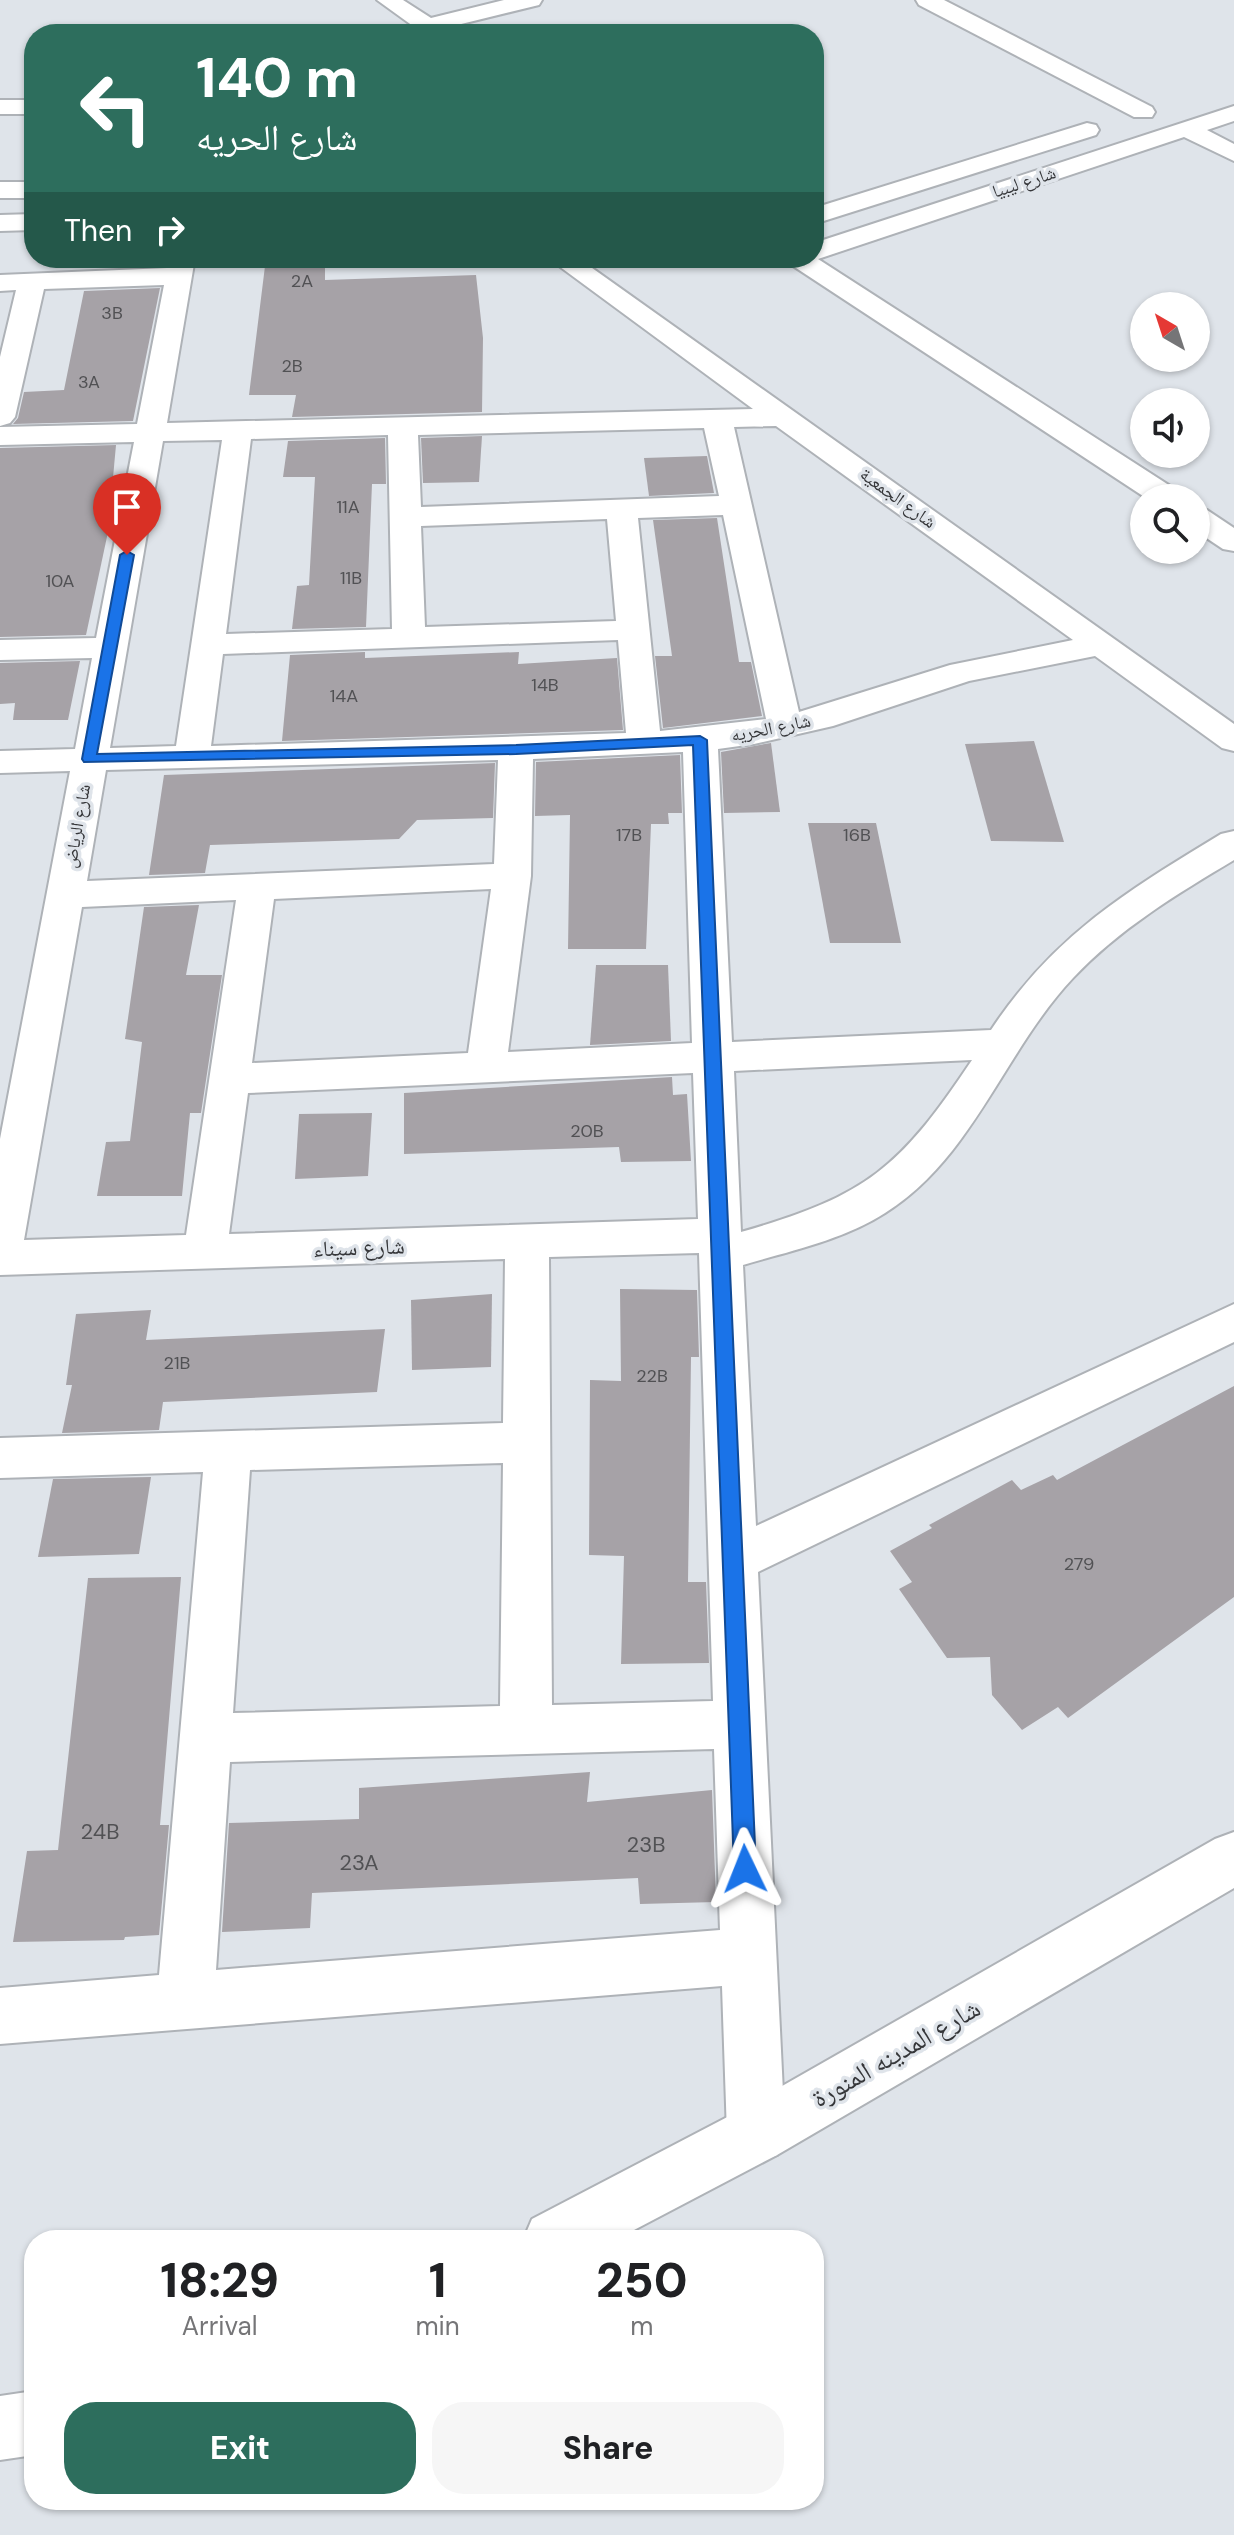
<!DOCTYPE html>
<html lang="en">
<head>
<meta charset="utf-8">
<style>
  :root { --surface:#fff; --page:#f6f6f6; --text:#202124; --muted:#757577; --accent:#2d6e5d }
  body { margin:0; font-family:"DM Sans","Noto Naskh Arabic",sans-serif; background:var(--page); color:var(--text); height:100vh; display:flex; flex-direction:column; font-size:30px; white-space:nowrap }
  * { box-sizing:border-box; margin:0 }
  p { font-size:26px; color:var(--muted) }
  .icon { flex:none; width:44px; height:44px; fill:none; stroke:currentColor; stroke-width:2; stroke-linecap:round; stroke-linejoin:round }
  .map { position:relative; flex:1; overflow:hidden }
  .panel { position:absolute; left:24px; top:2230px; width:800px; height:280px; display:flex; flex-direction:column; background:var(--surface); border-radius:32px; box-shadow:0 2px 6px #0004 }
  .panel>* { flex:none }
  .top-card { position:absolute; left:24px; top:24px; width:800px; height:244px; border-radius:32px; box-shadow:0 2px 6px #0004; background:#2d6e5d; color:#fff; overflow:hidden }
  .needle { width:52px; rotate:321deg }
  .fabs { position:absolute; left:1130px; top:292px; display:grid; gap:16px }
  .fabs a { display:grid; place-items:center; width:80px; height:80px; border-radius:50%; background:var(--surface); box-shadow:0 2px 6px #0004; font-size:40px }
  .pin { position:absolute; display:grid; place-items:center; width:68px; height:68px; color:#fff; margin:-82px -34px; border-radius:50% 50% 50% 0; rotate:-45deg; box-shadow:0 0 8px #0007 }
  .pin .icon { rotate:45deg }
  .me { position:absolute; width:88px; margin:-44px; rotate:358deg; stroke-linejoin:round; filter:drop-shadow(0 0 6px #0008) }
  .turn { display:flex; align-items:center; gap:28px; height:168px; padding:0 40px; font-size:36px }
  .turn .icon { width:104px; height:104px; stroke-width:2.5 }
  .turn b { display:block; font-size:56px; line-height:68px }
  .then { display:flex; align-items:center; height:76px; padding:0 40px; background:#0003; gap:16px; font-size:30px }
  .eta { display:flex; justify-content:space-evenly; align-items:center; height:136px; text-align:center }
  .eta b { font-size:48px; font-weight:800; line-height:56px }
  .button { display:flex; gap:16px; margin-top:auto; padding:16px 40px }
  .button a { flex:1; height:92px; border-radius:32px; background:var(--accent); color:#fff; font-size:32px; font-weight:800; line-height:92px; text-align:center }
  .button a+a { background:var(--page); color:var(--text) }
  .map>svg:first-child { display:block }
  .building { fill:#a6a2a7 }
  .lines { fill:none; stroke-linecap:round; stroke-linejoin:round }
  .minor-casing { stroke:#aeb2b7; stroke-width:4 }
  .major-casing { stroke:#aeb2b7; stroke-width:4 }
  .minor { fill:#fff; fill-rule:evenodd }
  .major { fill:#fff; fill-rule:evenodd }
  .route { fill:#1a73e8; stroke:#114b97; stroke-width:2 }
  .labels { text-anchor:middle; stroke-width:7; stroke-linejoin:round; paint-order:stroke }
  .far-street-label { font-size:18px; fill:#353639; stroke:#dfe4ea }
  .number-label { font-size:18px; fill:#515154 }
  .street-label { font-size:22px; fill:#353639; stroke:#dfe4ea }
  .near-number-label { font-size:22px; fill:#515154 }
  .near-street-label { font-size:26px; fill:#353639; stroke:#dfe4ea }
</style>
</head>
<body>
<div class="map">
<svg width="1234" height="2535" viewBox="0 0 1234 2535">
  <rect width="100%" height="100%" fill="#dfe4ea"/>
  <g class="building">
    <path d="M91,258H166L165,265L89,268Z"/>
    <path d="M266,258H325V280L476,275L483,338L482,412L292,417L296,395H249Z"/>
    <path d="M160,288L133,421L13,424L18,418L24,392L64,390L84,291Z"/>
    <path d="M482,436L479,482L423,483L421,438Z"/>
    <path d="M385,438L386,484H372L366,627L292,629L297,586L309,585L315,477H283L288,441Z"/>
    <path d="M116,445L108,532L86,635L0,637V448Z"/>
    <path d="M707,456L714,493L649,496L644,458Z"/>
    <path d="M717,518L739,662H751L762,716L663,728L655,656H672L653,520Z"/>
    <path d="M365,652V658L519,652L518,664L617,658L623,730L282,741L290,655Z"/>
    <path d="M80,661L68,720H13L15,703L0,704V663Z"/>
    <path d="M1034,741L1064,842L991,841L965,744Z"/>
    <path d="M771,743L780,812L724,813L721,752Z"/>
    <path d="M680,755L682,813H668L669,824H651L646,949H568L570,815L535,816L536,762Z"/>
    <path d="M495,763L493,818L417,820L399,839L210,845L205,873L149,875L164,775Z"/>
    <path d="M808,823H876L901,943H830Z"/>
    <path d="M199,905L186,975H222L201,1113H190L182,1196H97L106,1142L130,1141L142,1042L125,1039L144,907Z"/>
    <path d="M596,965H668L671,1041L590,1045Z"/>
    <path d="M672,1077L673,1095L687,1094L691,1161L621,1162L619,1147L404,1154V1093Z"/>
    <path d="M372,1113L368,1176L295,1179L299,1114Z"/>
    <path d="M620,1289L697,1290L699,1357H691L688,1582H706L709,1663L621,1664L624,1556L589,1555L590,1380L621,1381Z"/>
    <path d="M492,1294L491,1367L412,1370L411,1300Z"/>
    <path d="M151,1310L146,1340L385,1329L377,1392L163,1402L159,1430L62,1433L72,1385H66L76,1314Z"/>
    <path d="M1234,1386V1597L1068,1718L1058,1707L1022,1730L992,1695L990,1657L947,1658L899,1589L912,1582L890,1551L932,1528L929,1525L1012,1480L1021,1490L1053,1475L1057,1480Z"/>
    <path d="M151,1477L139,1554L38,1557L53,1479Z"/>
    <path d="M181,1577L160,1825H169L159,1935L125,1937L124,1940L13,1942L27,1851L58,1850L88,1578Z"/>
    <path d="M590,1772L587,1802L712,1790L716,1902L640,1904L638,1878L312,1893L310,1928L222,1932L229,1823L359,1819V1788Z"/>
  </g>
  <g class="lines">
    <defs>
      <g id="minor">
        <path d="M377,0H403L431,18L504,0H542L539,5L445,28L450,34H424Z"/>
        <path d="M916,0H944L1152,107L1155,112L1152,117H1134L919,5Z"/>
        <rect x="0" y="100" width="34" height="14"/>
        <path d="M1234,106V121L1207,130L1234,144V161L1184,137L818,259L1178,491L1182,498H1146L790,264L786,258H814V243Z"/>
        <path d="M1087,123L1096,125L1099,130L1096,135L814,224V208Z"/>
        <rect x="0" y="182" width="34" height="16"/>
        <path d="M34,214V230L0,231V215Z"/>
        <path d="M169,258H195L167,423L753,409L548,258H578L1234,724V751L1222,748L1095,656L969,681L833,726L754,744L718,749L732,1042L991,1030C1053,936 1127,891 1221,834L1234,831V860C1177,894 1119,929 1073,978C1004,1051 973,1158 885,1213C843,1240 790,1251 743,1265L756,1526L1234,1304V1342L758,1572L785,2134L777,2155L756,2163L735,2155L727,2134L722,1986L0,2044V1988L159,1975L203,1472L0,1478V1438L503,1423L505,1259L0,1275V1139L70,771L0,773V751L75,749L92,658L0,660V640L96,638L134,442L0,445V427L137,424L164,285L44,289L15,417L10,423L0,426V357L16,290L0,291V275L167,268ZM776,426L1073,640L950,665L799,712L734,427ZM704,428L719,496L421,507L418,435ZM388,435L392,629L226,634L251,439ZM222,440L176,746L110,748L163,441ZM723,515L766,719L660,731L638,518ZM607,519L616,621L425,627L421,526ZM618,640L626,733L211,746L223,654ZM683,752L692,1043L508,1052L531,876L533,759ZM498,760L494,864L87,881L106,770ZM491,889L468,1053L252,1063L274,899ZM236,900L186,1235L24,1240L82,907ZM972,1060C900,1168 867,1196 741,1232L734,1071ZM693,1073L698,1219L229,1234L248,1093ZM699,1253L713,1701L552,1705L549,1257ZM503,1463L500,1706L233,1713L250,1470ZM714,1749L720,1930L216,1970L230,1762Z"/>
        <path d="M1196,508L1207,510L1234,528V551L1223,549L1196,531Z"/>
      </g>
      <g id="major">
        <path d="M1234,1832V1888L777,2155L615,2240H523L532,2219L735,2113L1215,1839Z"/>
        <path d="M34,2391V2455L0,2460V2396Z"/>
      </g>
    </defs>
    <use href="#minor" class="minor-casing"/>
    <use href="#major" class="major-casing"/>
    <use href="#minor" class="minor"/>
    <use href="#major" class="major"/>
  </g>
  <path class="route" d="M127,551L134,555L97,754L516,745L700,736L707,740L756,1869L753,1877L745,1880L737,1877L734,1869L693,745L516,754L84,762L82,759L120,555Z"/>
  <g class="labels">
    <g class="far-street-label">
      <text transform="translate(1024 182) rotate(-18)" y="6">شارع ليبيا</text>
      <text transform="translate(898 498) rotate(36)" y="6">شارع الجمعية</text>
      <text transform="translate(771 728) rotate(-11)" y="6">شارع الحريه</text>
      <text transform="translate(77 826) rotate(-80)" y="6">شارع الرياض</text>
    </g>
    <g class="number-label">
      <text x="302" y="287">2A</text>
      <text x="112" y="319">3B</text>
      <text x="292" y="372">2B</text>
      <text x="89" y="388">3A</text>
      <text x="348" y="513">11A</text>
      <text x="351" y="584">11B</text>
      <text x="60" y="587">10A</text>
      <text x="545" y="691">14B</text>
      <text x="344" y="702">14A</text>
      <text x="629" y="841">17B</text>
      <text x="857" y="841">16B</text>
      <text x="587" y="1137">20B</text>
      <text x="177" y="1369">21B</text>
      <text x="652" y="1382">22B</text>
      <text x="1079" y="1570">279</text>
    </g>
    <g class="street-label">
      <text transform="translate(359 1247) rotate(-2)" y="8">شارع سيناء</text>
    </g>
    <g class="near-number-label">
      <text x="100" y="1839">24B</text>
      <text x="646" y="1852">23B</text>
      <text x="359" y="1870">23A</text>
    </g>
    <g class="near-street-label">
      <text transform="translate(896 2053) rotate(-30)" y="9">شارع المدينه المنورة</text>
    </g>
  </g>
</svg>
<div class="fabs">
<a><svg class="needle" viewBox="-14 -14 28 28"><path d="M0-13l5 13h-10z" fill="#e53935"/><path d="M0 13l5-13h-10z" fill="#757577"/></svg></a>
<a><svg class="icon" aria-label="sound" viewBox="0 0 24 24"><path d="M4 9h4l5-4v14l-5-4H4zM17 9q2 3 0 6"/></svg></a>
<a><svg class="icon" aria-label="search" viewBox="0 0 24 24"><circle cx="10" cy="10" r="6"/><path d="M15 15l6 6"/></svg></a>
</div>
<div class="pin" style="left:127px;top:555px;background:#d93025"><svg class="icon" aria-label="arrive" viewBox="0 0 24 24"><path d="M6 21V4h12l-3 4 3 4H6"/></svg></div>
<svg class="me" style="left:745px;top:1869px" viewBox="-20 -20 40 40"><path d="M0-17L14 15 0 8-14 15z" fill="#1a73e8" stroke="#fff" stroke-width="4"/></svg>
<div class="top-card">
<div class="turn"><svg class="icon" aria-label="left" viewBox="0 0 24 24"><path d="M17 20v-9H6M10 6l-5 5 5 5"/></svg><div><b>140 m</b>شارع الحريه</div></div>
<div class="then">Then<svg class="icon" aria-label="right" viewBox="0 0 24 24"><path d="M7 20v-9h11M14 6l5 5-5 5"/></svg></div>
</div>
<section class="panel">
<div class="eta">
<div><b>18:29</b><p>Arrival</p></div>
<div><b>1</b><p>min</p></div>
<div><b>250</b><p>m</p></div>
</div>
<div class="button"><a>Exit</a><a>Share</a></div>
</section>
</div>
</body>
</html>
